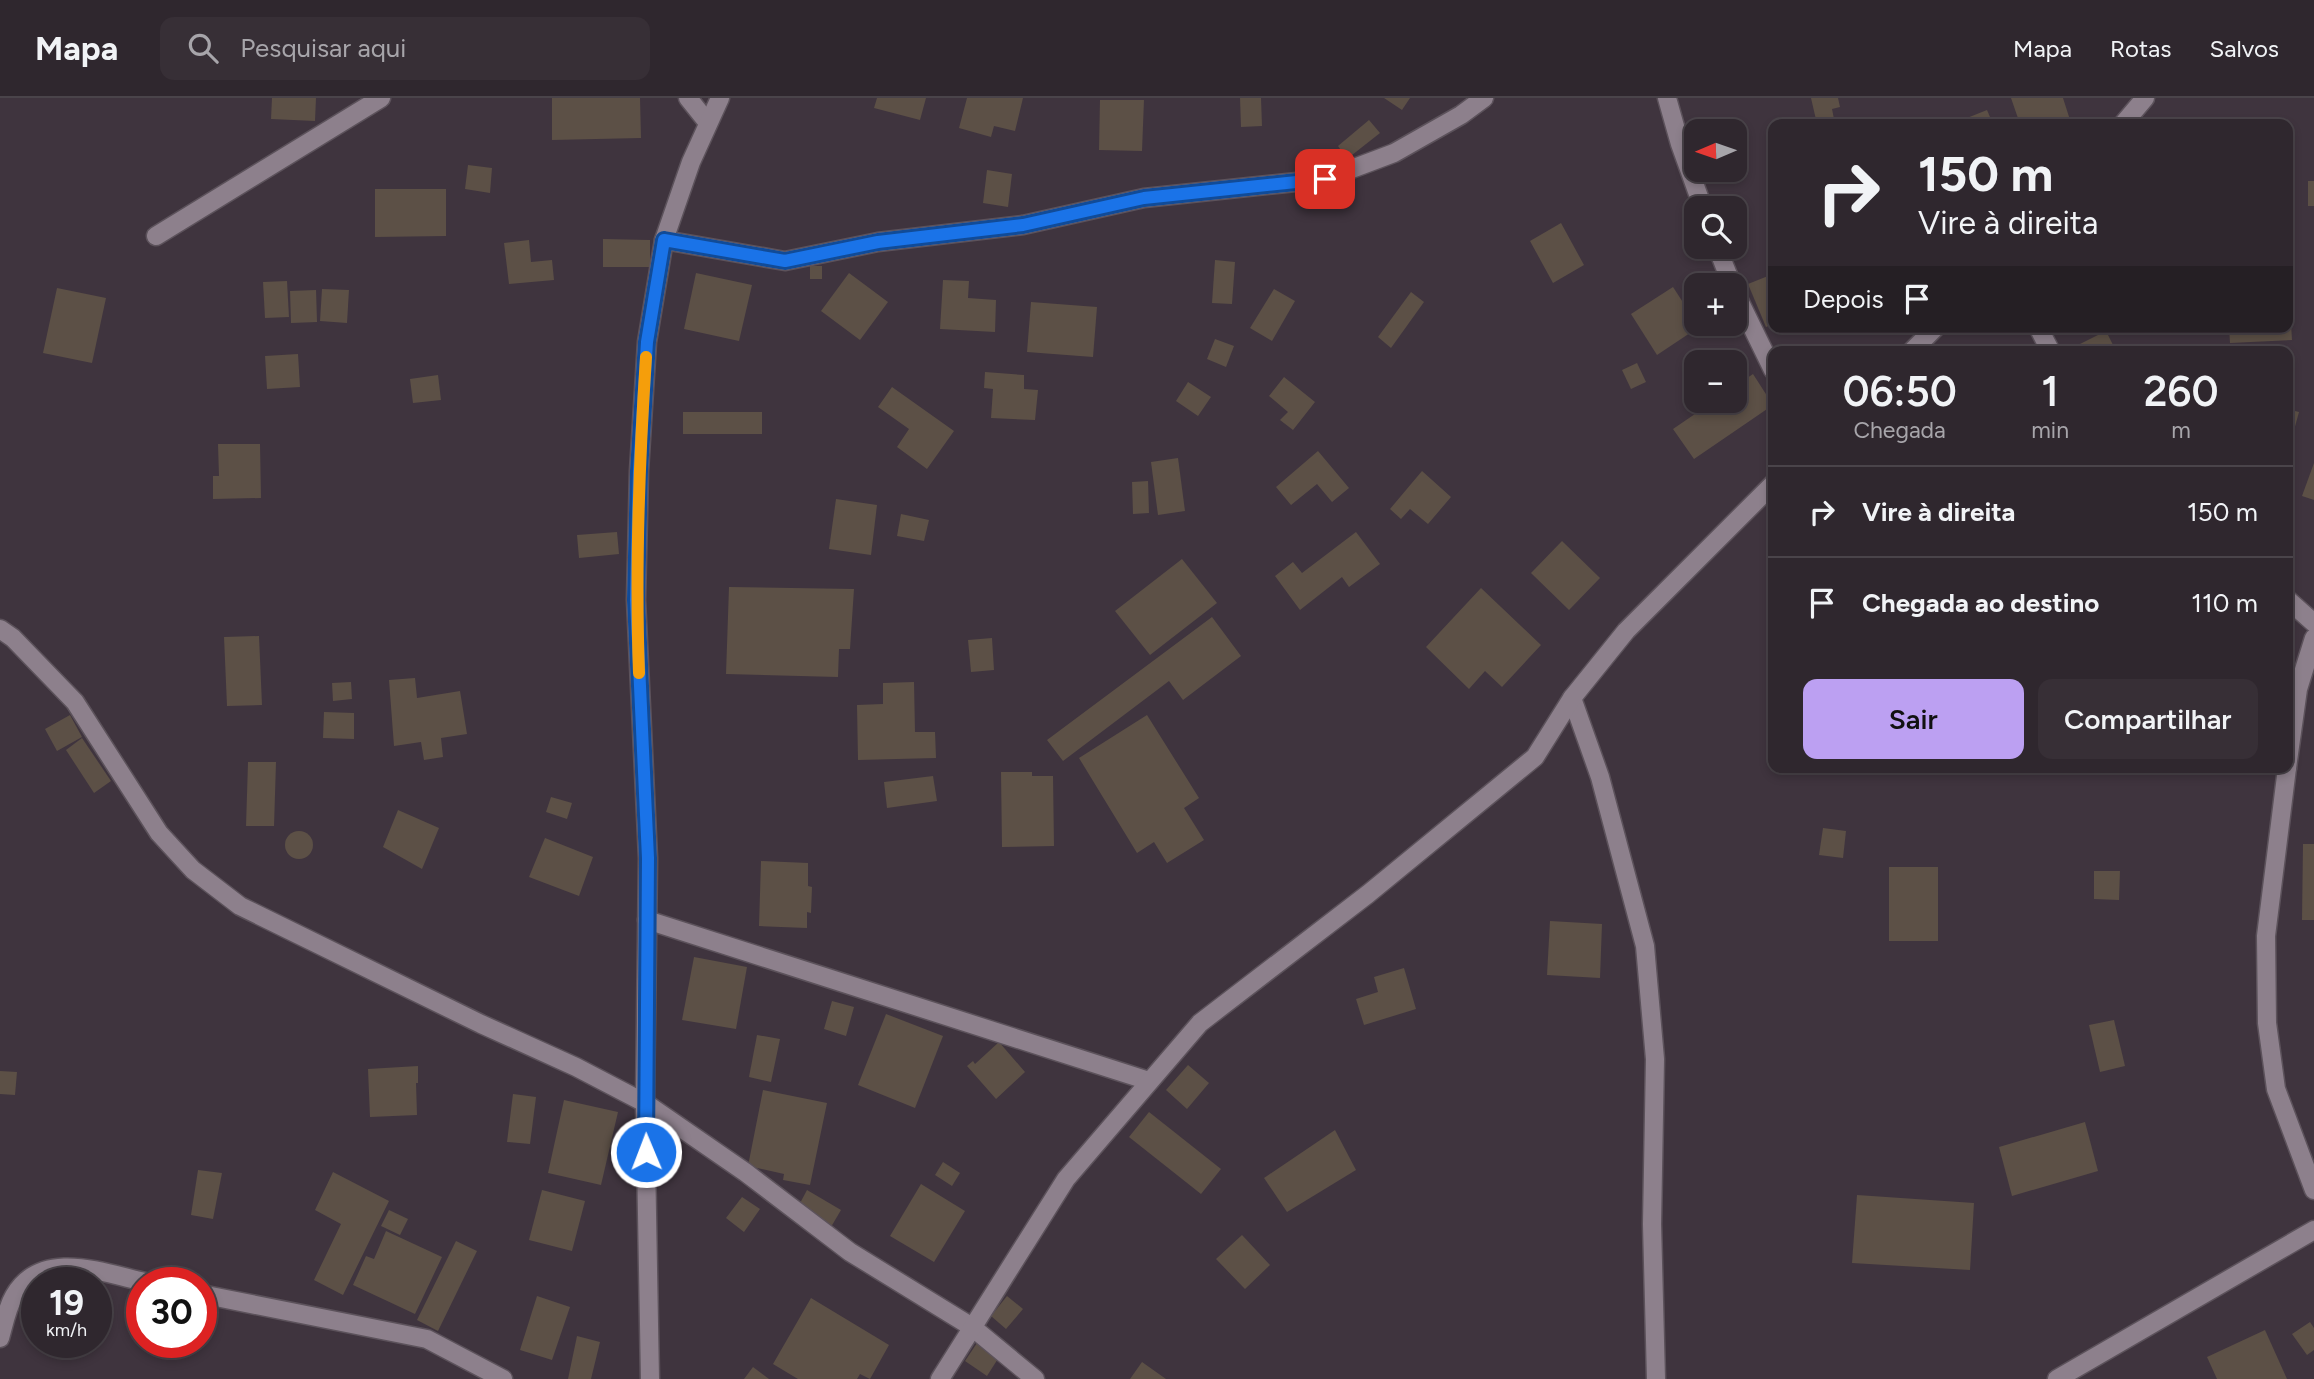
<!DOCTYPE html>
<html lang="pt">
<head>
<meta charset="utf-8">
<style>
  :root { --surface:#2f272e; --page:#372f36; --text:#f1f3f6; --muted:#a7a5aa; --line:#4a444a; --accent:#bca0f2 }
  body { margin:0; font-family:Figtree,sans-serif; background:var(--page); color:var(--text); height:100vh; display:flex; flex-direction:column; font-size:26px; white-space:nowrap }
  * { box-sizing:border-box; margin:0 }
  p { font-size:23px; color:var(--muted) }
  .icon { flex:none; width:38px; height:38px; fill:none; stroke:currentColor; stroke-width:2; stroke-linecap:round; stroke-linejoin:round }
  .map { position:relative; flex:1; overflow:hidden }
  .details { position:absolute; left:1768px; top:248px; width:525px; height:427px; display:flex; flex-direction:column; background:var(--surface); border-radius:14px; box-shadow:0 4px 10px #0003,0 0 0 2px var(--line) }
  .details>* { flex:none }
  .hud { position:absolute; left:1768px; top:21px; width:525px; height:214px; border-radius:14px; box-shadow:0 4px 10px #0003,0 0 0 2px var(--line); background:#2f272e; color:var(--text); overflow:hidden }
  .needle { width:46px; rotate:268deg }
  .tools { position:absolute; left:1684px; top:21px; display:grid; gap:14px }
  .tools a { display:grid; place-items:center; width:63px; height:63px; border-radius:14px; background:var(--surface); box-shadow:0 4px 10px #0003,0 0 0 2px var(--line); font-size:35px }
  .speed { position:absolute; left:21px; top:1169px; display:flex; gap:14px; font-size:35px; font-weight:700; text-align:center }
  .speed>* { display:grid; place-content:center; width:91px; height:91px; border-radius:50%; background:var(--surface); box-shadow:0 4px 10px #0003,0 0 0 2px var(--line); line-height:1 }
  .speed small { font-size:18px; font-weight:400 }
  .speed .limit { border:10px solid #d22; background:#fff; color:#111 }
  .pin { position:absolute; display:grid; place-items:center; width:60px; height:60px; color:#fff; margin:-30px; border-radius:14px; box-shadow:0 4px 10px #0006 }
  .me { position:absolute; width:77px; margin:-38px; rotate:359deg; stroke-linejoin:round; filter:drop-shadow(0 0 5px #0008) }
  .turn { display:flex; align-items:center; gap:24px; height:147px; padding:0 35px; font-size:32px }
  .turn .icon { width:91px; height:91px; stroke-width:2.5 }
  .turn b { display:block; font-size:49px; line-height:60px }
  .then { display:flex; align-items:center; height:66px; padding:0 35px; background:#0003; gap:14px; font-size:26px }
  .eta { display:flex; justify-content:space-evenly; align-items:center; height:119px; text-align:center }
  .eta b { font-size:42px; font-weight:600; line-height:49px }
  .action { display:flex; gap:14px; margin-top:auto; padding:14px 35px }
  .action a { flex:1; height:80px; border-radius:14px; background:var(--accent); color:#111; font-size:28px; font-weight:600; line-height:80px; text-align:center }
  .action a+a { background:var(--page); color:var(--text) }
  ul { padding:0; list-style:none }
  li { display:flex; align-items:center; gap:21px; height:91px; padding:0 35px; border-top:2px solid var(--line) }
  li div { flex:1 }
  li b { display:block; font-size:26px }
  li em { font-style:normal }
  header { display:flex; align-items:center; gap:42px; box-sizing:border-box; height:98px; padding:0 35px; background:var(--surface); border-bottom:2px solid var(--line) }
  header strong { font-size:33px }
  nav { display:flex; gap:38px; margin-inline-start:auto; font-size:24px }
  .search { width:490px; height:63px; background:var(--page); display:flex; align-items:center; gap:18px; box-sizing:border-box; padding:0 24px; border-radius:14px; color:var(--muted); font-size:26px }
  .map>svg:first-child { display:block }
  .building { fill:#5c5046 }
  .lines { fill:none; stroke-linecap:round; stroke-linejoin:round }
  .street-casing { stroke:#5c525b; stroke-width:21 }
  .street { stroke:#8d808c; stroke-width:18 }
  .route-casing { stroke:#114b97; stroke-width:18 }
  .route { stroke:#1a73e8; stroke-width:12 }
  .slow { stroke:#f59e0b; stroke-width:12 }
</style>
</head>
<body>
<header>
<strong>Mapa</strong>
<div class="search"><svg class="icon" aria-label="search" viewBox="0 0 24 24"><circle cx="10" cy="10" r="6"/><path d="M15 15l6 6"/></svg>Pesquisar aqui</div>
<nav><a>Mapa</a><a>Rotas</a><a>Salvos</a></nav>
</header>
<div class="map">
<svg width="2314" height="1281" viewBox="0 0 2314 1281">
  <rect width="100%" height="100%" fill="#3f343e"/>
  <g class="building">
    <path d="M272,0H316L315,23L271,21Z"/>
    <path d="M552,0H640L641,40L552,42Z"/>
    <path d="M877,0H926L920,22L874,10Z"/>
    <path d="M967,0H1023L1015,33L994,28L991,39L959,30Z"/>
    <path d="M1240,0H1261L1262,28L1241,29Z"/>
    <path d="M1384,0H1410L1402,12Z"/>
    <path d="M1811,0H1838L1840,9L1832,11L1835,26H1817Z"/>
    <path d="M2011,0H2063L2071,25L2039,26L2038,22L2020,26Z"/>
    <path d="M1100,2H1144L1142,53L1099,52Z"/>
    <path d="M1987,12L1993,26H1952Z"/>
    <path d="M1369,22L1380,35L1347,61L1338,48Z"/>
    <path d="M468,67L492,70L490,95L465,91Z"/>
    <path d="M987,72L1012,76L1008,109L983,105Z"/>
    <rect x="2308" y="83" width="6" height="25"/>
    <path d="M375,91H446V138L375,139Z"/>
    <path d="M1561,125L1584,167L1553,185L1530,143Z"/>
    <path d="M603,141L650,142V169H603Z"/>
    <path d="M529,142L531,164L552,162L554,182L509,186L504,145Z"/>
    <path d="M1215,162L1235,164L1232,206L1212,205Z"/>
    <rect x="810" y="168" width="12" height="13"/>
    <path d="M696,175L752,187L739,243L684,231Z"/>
    <path d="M849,175L888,204L860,242L821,213Z"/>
    <path d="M1773,176V226L1766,229L1748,186Z"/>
    <path d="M943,182L969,183L968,200L996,202L995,234L940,231Z"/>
    <path d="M287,183L289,219L265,220L263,184Z"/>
    <path d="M1673,189L1699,229L1657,257L1631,216Z"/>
    <path d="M57,190L106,200L92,265L43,255Z"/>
    <path d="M322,191L349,192L347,225L320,223Z"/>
    <path d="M1274,191L1295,203L1272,243L1250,230Z"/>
    <path d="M316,192L317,224L291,225L290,193Z"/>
    <path d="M2287,192H2289L2292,242L2230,245L2229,229H2287Z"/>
    <path d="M1411,194L1424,204L1391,250L1378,239Z"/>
    <path d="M1031,204L1097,209L1093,259L1027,254Z"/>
    <path d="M2106,233L2115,251L2109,254H2071L2070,251Z"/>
    <path d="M1215,241L1234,248L1226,269L1207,261Z"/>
    <path d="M298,256L300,289L267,291L265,258Z"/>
    <path d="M1637,265L1646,284L1631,291L1622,272Z"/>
    <path d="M985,274L1024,277V291L1038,292L1035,322L991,320L993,291L984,290Z"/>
    <path d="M1753,276L1773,307L1694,361L1673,331L1714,303H1734V289Z"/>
    <path d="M438,277L441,302L413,305L410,281Z"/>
    <path d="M1284,279L1315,304L1293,332L1280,322L1288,314L1269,298Z"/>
    <path d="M1188,284L1211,299L1198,318L1176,303Z"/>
    <path d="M892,289L954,333L927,371L897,349L909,331L878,309Z"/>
    <path d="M2287,311L2299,314L2288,354H2287Z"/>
    <rect x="683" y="314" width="79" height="22"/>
    <path d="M218,346H260L261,400L213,401V378H219Z"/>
    <path d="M1318,353L1349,390L1332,404L1317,386L1291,407L1276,389Z"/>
    <path d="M1178,360L1185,413L1158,417L1151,364Z"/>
    <path d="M2314,365V402L2302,398Z"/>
    <path d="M1422,373L1451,399L1428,426L1410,411L1401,421L1390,411Z"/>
    <path d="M1148,383L1149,415L1133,416L1132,384Z"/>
    <path d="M836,401L877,407L871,457L829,451Z"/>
    <path d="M901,416L929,422L924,443L897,438Z"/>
    <path d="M617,434L619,456L579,460L577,437Z"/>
    <path d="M1356,434L1380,466L1349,489L1342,479L1300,512L1275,478L1293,464L1302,475Z"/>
    <path d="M1562,443L1600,480L1569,512L1531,475Z"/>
    <path d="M1182,461L1217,505L1150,557L1115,513Z"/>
    <path d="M729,489L854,491L850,551H839L838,579L726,576Z"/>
    <path d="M1481,490L1541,547L1502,589L1485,573L1469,591L1426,549Z"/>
    <path d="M1212,519L1241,558L1183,602L1169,583L1063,663L1047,642Z"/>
    <path d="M259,538L262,607L227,608L224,539Z"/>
    <path d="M992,540L994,572L971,574L968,542Z"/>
    <path d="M415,580L417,600L460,593L467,636L441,640L443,659L424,662L421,644L394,648L389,582Z"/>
    <path d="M351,584L352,601L333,603L332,585Z"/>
    <path d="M914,584L915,634H935L936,660L858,662L857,607L883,606V585Z"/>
    <path d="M324,614L354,615V641L323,640Z"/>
    <path d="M70,617L82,639L57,653L45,631Z"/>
    <path d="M1147,617L1199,700L1184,710L1204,742L1167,765L1154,744L1137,755L1079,660Z"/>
    <path d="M82,640L111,683L94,695L66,652Z"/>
    <path d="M248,664H276L274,728H246Z"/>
    <path d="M1001,674H1032V678H1053L1054,748L1002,749Z"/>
    <path d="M933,678L937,703L887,710L884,684Z"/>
    <path d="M551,699L572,705L567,721L546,714Z"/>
    <path d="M398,712L439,730L422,771L383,749Z"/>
    <path d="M1823,730L1846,733L1843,760L1819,757Z"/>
    <circle cx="299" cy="747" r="14"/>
    <path d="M545,740L593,759L579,798L529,779Z"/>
    <path d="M2303,746H2314V822H2302Z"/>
    <path d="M761,763L808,765V788L812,789L811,815L807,814V830L759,828Z"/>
    <rect x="1889" y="769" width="49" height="74"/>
    <path d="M2094,773H2120L2119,802L2094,801Z"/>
    <path d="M1550,823L1602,826L1600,880L1547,877Z"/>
    <path d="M694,859L747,869L736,931L682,922Z"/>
    <path d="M1404,870L1416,911L1364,927L1356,901L1378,894L1374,879Z"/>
    <path d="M832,903L854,909L846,938L824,931Z"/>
    <path d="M886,916L943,938L915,1010L858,987Z"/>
    <path d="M2114,922L2125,968L2100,974L2089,927Z"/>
    <path d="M757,937L780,941L771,984L749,979Z"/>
    <path d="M999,944L1025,974L996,1001L967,968L973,963L975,966Z"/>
    <path d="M1188,967L1209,985L1187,1011L1166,992Z"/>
    <path d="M418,968V985H416L417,1017L370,1019L368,971Z"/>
    <path d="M0,973L17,974L15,997L0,996Z"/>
    <path d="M763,992L827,1005L810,1087L783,1082L784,1076L748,1068Z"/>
    <path d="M513,996L536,999L530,1046L507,1044Z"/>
    <path d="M564,1002L618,1014L601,1087L548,1075Z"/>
    <path d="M1149,1014L1221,1071L1201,1096L1129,1039Z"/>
    <path d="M2085,1024L2098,1073L2012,1098L1999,1049Z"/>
    <path d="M1335,1032L1356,1072L1287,1114L1264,1080Z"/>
    <path d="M943,1064L960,1075L952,1088L935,1077Z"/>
    <path d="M198,1072L222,1075L213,1121L191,1117Z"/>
    <path d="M333,1074L389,1103L343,1197L314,1182L341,1126L315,1112Z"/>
    <path d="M921,1086L965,1113L934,1164L890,1138Z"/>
    <path d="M542,1092L585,1103L572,1153L529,1142Z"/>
    <path d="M807,1092L841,1112L831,1129L798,1109Z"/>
    <path d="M1857,1097L1974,1105L1970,1172L1852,1165Z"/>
    <path d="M742,1099L760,1111L744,1134L726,1120Z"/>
    <path d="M389,1112L408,1121L400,1137L381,1128Z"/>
    <path d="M386,1133L442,1159L415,1216L353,1187L366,1158L374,1161Z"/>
    <path d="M1242,1137L1270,1167L1245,1191L1216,1161Z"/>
    <path d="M456,1143L477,1153L438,1233L417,1222Z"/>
    <path d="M537,1198L570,1209L552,1262L520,1252Z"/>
    <path d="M1007,1198L1023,1211L1006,1231L991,1218Z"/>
    <path d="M811,1200L889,1247L870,1281L860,1276L857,1281H798L773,1266Z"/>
    <path d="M2310,1224L2314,1230V1252L2307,1257L2292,1236Z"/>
    <path d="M2265,1232L2287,1281H2217L2207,1259Z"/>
    <path d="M577,1238L600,1244L591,1281H568Z"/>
    <path d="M979,1242L1001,1256L987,1278L965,1263Z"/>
    <path d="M1142,1264L1166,1281H1130Z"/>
    <path d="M753,1269L769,1281H744Z"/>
  </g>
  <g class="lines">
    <defs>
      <g id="street">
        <path d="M688,0L708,25"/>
        <path d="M1667,0L1680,46L1703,110"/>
        <path d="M2123,26L2145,0"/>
        <path d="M156,138L381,0"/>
        <path d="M664,142L785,163L878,144L1023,127L1144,100L1325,81L1394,55L1461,17L1484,0"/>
        <path d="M1717,149L1732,187"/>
        <path d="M1734,192L1773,272"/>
        <path d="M2038,229L2051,254"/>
        <path d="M1911,254L1936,229"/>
        <path d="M2287,501L2314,525"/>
        <path d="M0,531L13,540L75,604L159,735L193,772L240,808L481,926L576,969L645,1005L745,1074L850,1154L972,1229L1035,1281"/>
        <path d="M1572,600L1600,679L1645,848L1655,961L1652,1126L1656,1281"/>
        <path d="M2287,670L2266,838L2267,925L2276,991L2314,1092"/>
        <path d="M2287,670L2298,591L2314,540"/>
        <path d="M647,822L1149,983"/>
        <path d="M201,1196L427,1241L503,1281"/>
        <path d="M0,1240C4,1226 7,1210 14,1198C42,1149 106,1176 149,1185"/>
        <path d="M650,1281L645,1005L648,760L636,502L639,373L647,244L664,142L691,64L720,0"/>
        <path d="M940,1281L1066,1081L1200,925L1368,796L1535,659L1572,600L1626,533L1773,386"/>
        <path d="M2057,1281L2314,1132"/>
      </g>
    </defs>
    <use href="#street" class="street-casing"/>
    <use href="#street" class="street"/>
  </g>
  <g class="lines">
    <defs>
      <path id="route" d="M646,1054L648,760L636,502L639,373L647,244L664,142L785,163L878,144L1023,127L1144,100L1325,81"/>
    </defs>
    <use href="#route" class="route-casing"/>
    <use href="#route" class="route"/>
    <path class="slow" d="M639,575C635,469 639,364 646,259"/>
  </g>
</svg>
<div class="tools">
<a><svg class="needle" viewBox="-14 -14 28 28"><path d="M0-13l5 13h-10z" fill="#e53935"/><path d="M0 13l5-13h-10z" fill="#a7a5aa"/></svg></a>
<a><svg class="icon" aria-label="search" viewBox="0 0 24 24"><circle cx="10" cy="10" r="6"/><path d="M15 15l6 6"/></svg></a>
<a>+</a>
<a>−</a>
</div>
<div class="speed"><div>19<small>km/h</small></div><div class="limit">30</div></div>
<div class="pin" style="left:1325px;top:81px;background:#d93025"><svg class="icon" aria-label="arrive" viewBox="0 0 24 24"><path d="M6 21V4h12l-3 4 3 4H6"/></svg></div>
<svg class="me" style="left:646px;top:1054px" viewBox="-20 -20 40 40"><circle r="17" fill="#1a73e8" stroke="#fff" stroke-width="3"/><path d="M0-11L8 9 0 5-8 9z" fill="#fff"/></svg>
<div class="hud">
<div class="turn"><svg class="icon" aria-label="right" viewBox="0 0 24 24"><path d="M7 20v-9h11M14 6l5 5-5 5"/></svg><div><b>150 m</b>Vire à direita</div></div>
<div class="then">Depois<svg class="icon" aria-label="arrive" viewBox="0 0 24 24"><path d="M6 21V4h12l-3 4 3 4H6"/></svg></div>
</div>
<section class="details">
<div class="eta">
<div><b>06:50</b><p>Chegada</p></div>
<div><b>1</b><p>min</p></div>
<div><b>260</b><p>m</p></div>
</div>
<ul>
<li><svg class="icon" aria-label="right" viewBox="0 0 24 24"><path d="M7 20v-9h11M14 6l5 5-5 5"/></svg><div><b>Vire à direita</b></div><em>150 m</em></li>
<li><svg class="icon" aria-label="arrive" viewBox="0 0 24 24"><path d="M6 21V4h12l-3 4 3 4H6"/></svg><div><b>Chegada ao destino</b></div><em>110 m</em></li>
</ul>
<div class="action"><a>Sair</a><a>Compartilhar</a></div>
</section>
</div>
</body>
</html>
